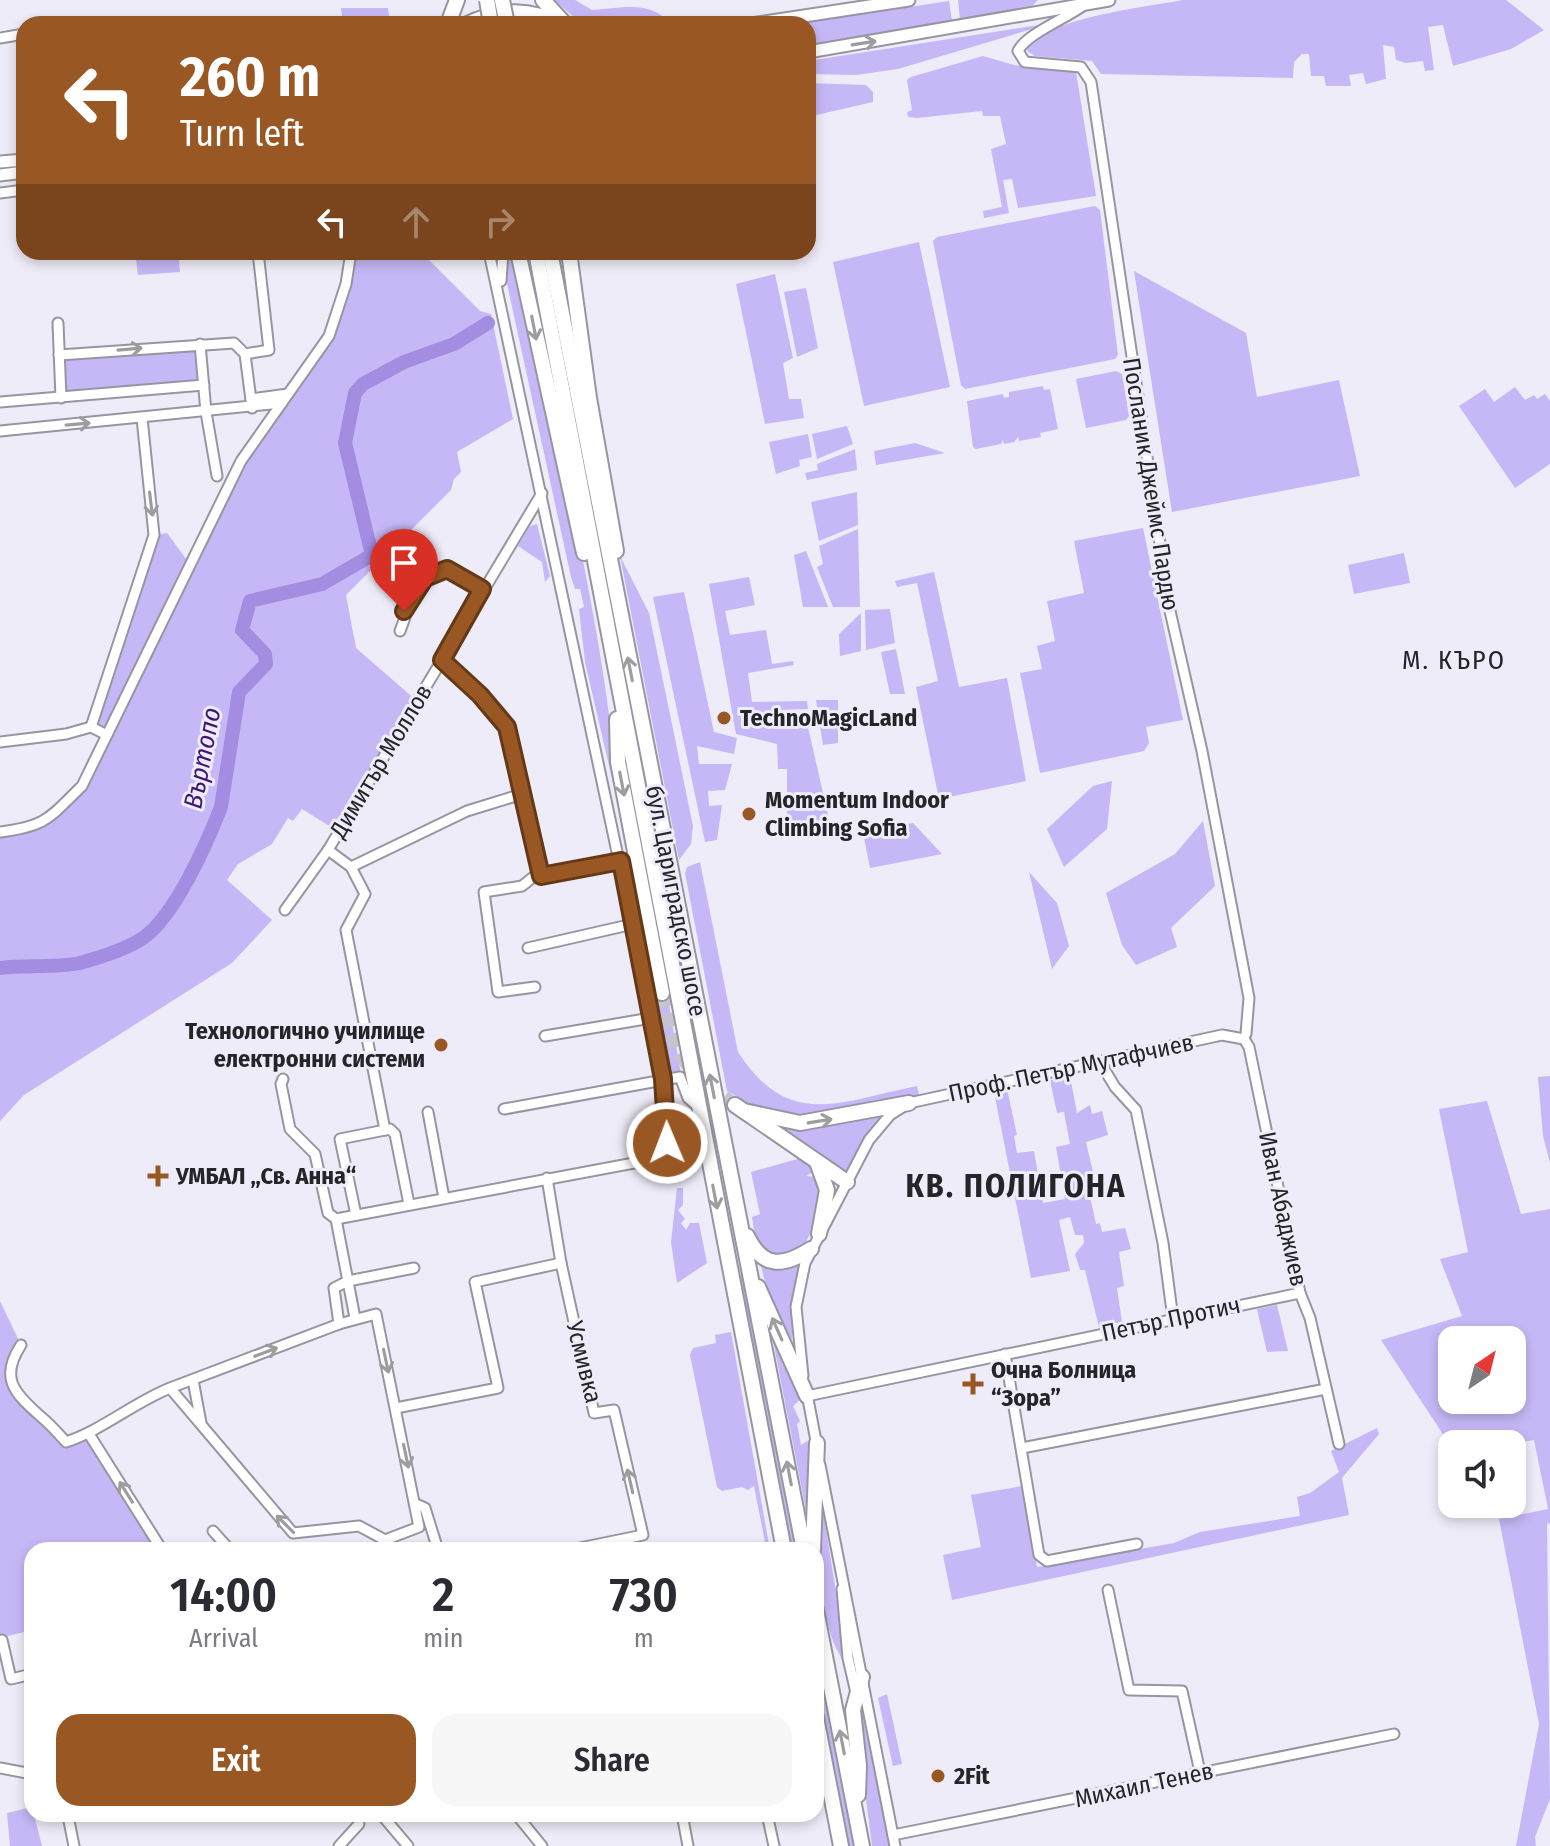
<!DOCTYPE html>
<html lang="en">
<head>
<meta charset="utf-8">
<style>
  :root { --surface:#fff; --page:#f7f7f7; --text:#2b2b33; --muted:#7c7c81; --accent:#995723 }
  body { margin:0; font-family:"Fira Sans Condensed",sans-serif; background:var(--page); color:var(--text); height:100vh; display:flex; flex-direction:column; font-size:30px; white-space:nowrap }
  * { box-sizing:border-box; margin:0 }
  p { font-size:26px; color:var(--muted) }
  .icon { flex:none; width:44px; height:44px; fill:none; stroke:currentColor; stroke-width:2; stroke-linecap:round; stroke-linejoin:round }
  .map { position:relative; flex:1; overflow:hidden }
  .sheet { position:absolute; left:24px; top:1542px; width:800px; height:280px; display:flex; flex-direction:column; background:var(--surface); border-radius:24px; box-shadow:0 4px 12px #0003 }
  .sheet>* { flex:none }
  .hud { position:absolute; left:16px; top:16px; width:800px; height:244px; border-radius:24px; box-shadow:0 4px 12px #0003; background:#995723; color:#fff; overflow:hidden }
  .needle { width:52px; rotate:35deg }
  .tools { position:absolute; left:1438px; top:1326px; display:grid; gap:16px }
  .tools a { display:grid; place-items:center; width:88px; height:88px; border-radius:16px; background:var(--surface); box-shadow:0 4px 12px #0003; font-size:40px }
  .pin { position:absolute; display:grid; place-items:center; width:68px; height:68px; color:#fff; margin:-82px -34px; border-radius:50% 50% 50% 0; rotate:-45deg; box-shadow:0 0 8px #0007 }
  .pin .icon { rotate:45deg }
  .me { position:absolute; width:88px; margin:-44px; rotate:359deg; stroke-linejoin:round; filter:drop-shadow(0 0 6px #0008) }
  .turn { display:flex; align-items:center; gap:28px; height:168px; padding:0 32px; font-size:36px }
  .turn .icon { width:104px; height:104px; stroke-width:2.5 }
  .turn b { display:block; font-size:56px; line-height:68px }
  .lanes { display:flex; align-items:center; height:76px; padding:0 32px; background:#0003; justify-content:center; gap:40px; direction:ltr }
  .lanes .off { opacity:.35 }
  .eta { display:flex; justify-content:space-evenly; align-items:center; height:136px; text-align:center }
  .eta b { font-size:48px; font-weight:600; line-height:56px }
  .primary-button { display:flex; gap:16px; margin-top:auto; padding:16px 32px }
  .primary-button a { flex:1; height:92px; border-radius:24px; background:var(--accent); color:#fff; font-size:32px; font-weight:600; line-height:92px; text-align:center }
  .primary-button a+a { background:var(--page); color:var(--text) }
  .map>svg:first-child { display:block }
  .green { fill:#c6b8f6; fill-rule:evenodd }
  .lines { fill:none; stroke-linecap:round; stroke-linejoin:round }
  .river { stroke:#a28de0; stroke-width:14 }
  .highway-tunnel { stroke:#c6c4ce; stroke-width:14; stroke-dasharray:14 7; stroke-linecap:butt }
  .minor-casing { stroke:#9795a0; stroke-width:13 }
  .major-casing { stroke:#9795a0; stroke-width:15 }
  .highway-casing { stroke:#9795a0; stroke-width:18 }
  .minor { stroke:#fff; stroke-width:9 }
  .major { stroke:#fff; stroke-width:11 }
  .highway { stroke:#fff; stroke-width:14 }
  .highway-bridge-casing { stroke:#9795a0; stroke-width:18; stroke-linecap:butt }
  .highway-bridge { stroke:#fff; stroke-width:14 }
  .oneway { stroke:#9d9c9e }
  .route-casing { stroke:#633917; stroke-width:20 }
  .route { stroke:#995723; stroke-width:14 }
  .poi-dot { fill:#995723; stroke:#eeecf8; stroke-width:3 }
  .labels { text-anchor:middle; stroke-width:6; stroke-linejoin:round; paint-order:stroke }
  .street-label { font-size:24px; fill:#252428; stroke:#eeecf8 }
  .poi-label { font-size:24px; font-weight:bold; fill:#252428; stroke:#eeecf8; text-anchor:start }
  .neighbourhood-label { font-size:26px; letter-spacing:2px; fill:#252428; stroke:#eeecf8 }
  .water-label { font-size:26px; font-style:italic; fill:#3e1678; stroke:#eeecf8 }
  .district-label { font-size:32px; font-weight:bold; letter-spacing:2px; fill:#252428; stroke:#eeecf8 }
</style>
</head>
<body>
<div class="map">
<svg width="1550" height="1846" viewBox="0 0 1550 1846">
  <rect width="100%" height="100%" fill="#eeecf8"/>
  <g class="green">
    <path d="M554,0H575L592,10C627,8 647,0 672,24H582Z"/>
    <path d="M958,0H1038L1030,8L960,20Z"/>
    <path d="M1183,0H1506L1544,30L1511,49L1453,66L1443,25L1428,27L1434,70L1425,71L1423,61L1406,63L1396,60L1394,47L1383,45L1386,79L1366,84L1363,73L1349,75L1351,86H1326L1324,76H1311L1309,54H1302L1294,62L1293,78L1101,74L1092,61L1035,56L1027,51C1035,19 1153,6 1183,0Z"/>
    <path d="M949,1L952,21L808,46V24H797Z"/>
    <path d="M341,8H388L390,24H343Z"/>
    <path d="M1052,23L898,69L856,75L808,74V61Z"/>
    <path d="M983,56L1014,65L1076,72L1096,196L1018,208L1012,179L1003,180L1009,213L984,218L983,211L1002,207L991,149L1006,144L1000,116H983L982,111L917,118L908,117L907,112L912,110L907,80L911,77Z"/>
    <path d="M808,83L866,85L873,92V102L808,117Z"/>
    <path d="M1095,206L1100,210L1118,355L1115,359L965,389L961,385L933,241L937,237Z"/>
    <path d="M919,242L950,387L864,406L833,262Z"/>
    <path d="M135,252H178L180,272L138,275Z"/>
    <path d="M351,252H421L480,311L491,314L513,419L457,452L461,472L454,479L451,490L346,595L356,648L417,701L339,832L302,809L293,821L288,818L272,844L238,864L227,880L272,920L232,963L24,1095L0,1121V834L46,821L82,786L107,735L91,727L154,535L167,533L189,563L241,461L329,336Z"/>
    <path d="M507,252H515C551,421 598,595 615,766L626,764L628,770L681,1074L670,1072L620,813L585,662L579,609L584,607L580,589H575L571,577L504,270Z"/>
    <path d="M1134,271L1246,333L1257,397L1339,380L1360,476L1172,512Z"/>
    <path d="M775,274L793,358L783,363L789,399H801L804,418L765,424L736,284Z"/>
    <path d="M806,288L818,348L797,357L784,292Z"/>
    <path d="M200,344L204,385L61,398L59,355Z"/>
    <path d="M1116,371L1122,374L1129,416L1126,420L1086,428L1076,379Z"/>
    <path d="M1043,386L1044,390L1050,389L1058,429L1040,433L1041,437L1019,441L1018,437L1014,442L1004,444L1003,440L1001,444L976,449L973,447L967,401L1003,394L1004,398L1009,397V392Z"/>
    <path d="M1515,387L1525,400L1534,395L1537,399L1545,394L1550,401V464L1515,488L1459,406L1485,389L1494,402Z"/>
    <path d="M847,426L853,444L817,459L812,434Z"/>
    <path d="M808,434L812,457L799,460L800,466L776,474L769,442Z"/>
    <path d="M915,443L945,453L876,465L874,451Z"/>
    <path d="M855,449L857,470L807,480L805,473L818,470L817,464Z"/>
    <path d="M857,492L858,525L819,541L811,502Z"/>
    <path d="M537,524L550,576L545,582L542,562L518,546L530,526Z"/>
    <path d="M1143,528L1183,720L1146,727L1149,743L1144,751L1040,773L1020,673L1042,669L1037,646L1055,641L1047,601L1084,593L1074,541Z"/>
    <path d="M858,529L860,607H833L817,567L823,564L819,546Z"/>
    <path d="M806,551L828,607H803L794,555Z"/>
    <path d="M1404,553L1410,583L1354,594L1348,565Z"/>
    <path d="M620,556L649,613L693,826L691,844L679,860Z"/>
    <path d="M603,566L729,1221H727Z"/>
    <path d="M934,572L959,687L1007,678L1026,781L939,799L916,687L938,681L917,583L897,587L895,581Z"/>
    <path d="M749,577L755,605L725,611L730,635L766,630L772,664L793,661L794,665L748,673L752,702L807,701L808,709L777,710L776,713L805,714L829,819L787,827V769H778L777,744L736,734L709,584Z"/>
    <path d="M684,592L714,732L737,738L734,754L697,746L699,764H732L725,790L708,791L709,806L722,805L717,840L705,842L653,597Z"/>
    <path d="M890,609L895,643L866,650L865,610Z"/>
    <path d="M861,613V651L840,656L839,634Z"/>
    <path d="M896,649L905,694H890L881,652Z"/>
    <path d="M816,700H838V743L823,745Z"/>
    <path d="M1112,781L1107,829L1064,867L1047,829L1093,786Z"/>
    <path d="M1203,821L1215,886L1171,928L1177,947L1136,965L1122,945L1106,893L1175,854Z"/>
    <path d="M913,823L942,854L870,868L863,833Z"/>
    <path d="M700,862L738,1052C789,1131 840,1101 917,1086L919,1095L804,1117L766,1114L727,1091L685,873L687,867Z"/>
    <path d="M1029,872L1057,903L1069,946L1052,969Z"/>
    <path d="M1070,1076L1077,1113L1090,1105L1092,1114L1102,1111L1108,1135L1086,1142L1093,1172L1085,1174L1096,1224L1100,1223L1102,1232L1125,1228L1131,1249L1119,1252L1124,1286L1117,1288L1122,1322L1099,1327L1085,1270H1080L1075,1254L1084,1243L1083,1235H1075L1070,1217L1059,1220L1070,1271L1031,1278L994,1092L1007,1089L1017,1135L1014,1136L1017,1153L1034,1151L1043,1203L1065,1199L1056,1147L1070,1144L1064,1112L1057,1113L1050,1080Z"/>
    <path d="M1550,1076V1163L1543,1136L1538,1077Z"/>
    <path d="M1487,1101L1521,1214L1550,1209V1523L1547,1524L1550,1799L1535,1837L1536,1846H1516L1539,1724L1499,1519L1548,1509L1534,1440L1510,1444H1452V1448L1381,1340L1462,1316L1440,1259L1468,1252L1439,1109ZM1452,1340H1512V1400H1452Z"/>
    <path d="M887,1111L867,1135L847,1170L841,1172L775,1125Z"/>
    <path d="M801,1158L815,1171L806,1176L816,1177C823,1204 816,1232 797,1254L769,1256L755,1239L752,1217L760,1214L751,1172Z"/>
    <path d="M677,1188H683V1205L678,1210L685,1219L681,1223L686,1230L690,1223H699L707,1263L677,1283L671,1242Z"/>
    <path d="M760,1262H802L792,1295V1340L767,1290Z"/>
    <path d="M740,1275L743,1276L796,1550H790Z"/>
    <path d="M0,1301L21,1345C0,1383 36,1416 66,1442L89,1434L162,1550H32V1630L0,1638Z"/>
    <path d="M1277,1305L1288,1351L1267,1352L1257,1309Z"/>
    <path d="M768,1315L802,1398L793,1406L800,1421L797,1424L801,1445L811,1439L809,1526Z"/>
    <path d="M731,1332L770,1550H762L766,1547L754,1486L748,1490L742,1487L722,1491L717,1487L690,1355L693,1348L716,1343L715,1335Z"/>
    <path d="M1377,1428L1379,1434L1342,1478L1349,1515L952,1600L943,1555L981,1547L971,1495L1022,1486L1037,1567L1174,1543L1200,1532L1300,1516L1297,1497L1310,1493L1339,1472L1331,1451Z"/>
    <path d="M818,1477L848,1670H845C842,1655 836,1651 832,1638C815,1586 817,1531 818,1477Z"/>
    <path d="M887,1694L902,1764L893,1766L878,1698Z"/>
    <path d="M824,1695L826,1699L855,1846H849L820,1698Z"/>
    <path d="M859,1705L868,1728L890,1846H872L856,1719Z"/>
    <path d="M32,1807L42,1846H10L7,1813Z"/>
  </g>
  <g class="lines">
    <path class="river" d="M0,968C26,965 55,968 80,963C98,958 127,949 143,938C175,916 207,843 221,807L239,692L266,664L265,654L242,630L250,601L322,584L372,555L345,443L355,393L363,384L404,362L454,344L488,323"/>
    <path class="highway-tunnel" d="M662,993C675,1055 682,1069 735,1105"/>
    <defs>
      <g id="minor">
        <path d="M1084,5C1067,18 1026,34 1018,51L1025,62L1081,67L1091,82L1170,611L1202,751L1249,998L1246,1034"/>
        <path d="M0,38L24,34"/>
        <path d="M0,193L24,190"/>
        <path d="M501,281L503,252"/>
        <path d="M58,323L61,398"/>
        <path d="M200,344L206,412L217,476"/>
        <path d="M245,354L269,350L258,252"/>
        <path d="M59,355L234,343L245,354L252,408"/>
        <path d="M251,399L288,394"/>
        <path d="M0,402L204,385"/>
        <path d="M0,431L282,403"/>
        <path d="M400,631C414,596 407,586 447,569L482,589"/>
        <path d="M442,660L500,716L507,727L541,876"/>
        <path d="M91,727L154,535L142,418"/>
        <path d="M0,742L66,734L91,727L107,735"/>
        <path d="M0,832C47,826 49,818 82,786L241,461L329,336L346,284L351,252"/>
        <path d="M328,850L351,867L365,894L346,930L385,1130"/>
        <path d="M351,867L467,811L522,794"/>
        <path d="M285,910L328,850L542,493"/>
        <path d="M528,948L633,924"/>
        <path d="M535,987L498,992L484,892L522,886L532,878L621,861"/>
        <path d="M545,1036L651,1018"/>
        <path d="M1100,1062L1115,1087L1136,1110L1163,1243L1173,1319"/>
        <path d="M283,1079L281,1084L290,1129L315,1154L328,1213L336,1219L355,1318"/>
        <path d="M504,1109L680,1077L688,1098L697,1106"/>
        <path d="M428,1112L444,1198"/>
        <path d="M547,1178L561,1263L594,1413L614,1410L643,1535L570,1550"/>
        <path d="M356,1215L340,1139L390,1129L395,1134L409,1204"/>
        <path d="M336,1219L666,1157V1100L642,969L489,252"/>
        <path d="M339,1324L334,1288L348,1281L414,1268"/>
        <path d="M21,1345C0,1377 13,1392 39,1415C49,1423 58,1433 66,1442C104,1429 133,1403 170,1388L339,1324L376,1314L419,1527L385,1540L359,1526L293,1533L170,1388"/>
        <path d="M1005,1354L1039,1555L1047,1561L1137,1544"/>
        <path d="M803,1376L796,1307L805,1263L869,1140L890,1115L909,1103L1222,1035L1244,1039L1249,1047L1300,1293L1310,1318L1339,1444"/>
        <path d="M193,1380L201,1423"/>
        <path d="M807,1394L817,1446"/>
        <path d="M807,1396L1300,1293"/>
        <path d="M396,1408L498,1388L475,1282L561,1263"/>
        <path d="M89,1434L162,1550"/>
        <path d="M1022,1448L1326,1389"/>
        <path d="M820,1465L895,1846"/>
        <path d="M416,1504L425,1508L438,1550"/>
        <path d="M213,1531L230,1550"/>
        <path d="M842,1589L848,1658L856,1693"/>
        <path d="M1108,1590L1129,1690L1182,1691L1200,1772"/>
        <path d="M2,1640L11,1679L32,1674"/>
        <path d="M0,1768L32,1774"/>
        <path d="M72,1814L69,1821L74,1846"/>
        <path d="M381,1814L408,1846"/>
        <path d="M516,1814L542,1846"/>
        <path d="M682,1814L688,1846"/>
        <path d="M767,1814L774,1846"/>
        <path d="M893,1835L1394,1734"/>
        <path d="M339,1846L359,1824"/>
      </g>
      <g id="major">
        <path d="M464,24C496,8 530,5 562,24"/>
        <path d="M751,24L909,0"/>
        <path d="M808,52L1109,0"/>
        <path d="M0,162L24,160"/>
        <path d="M0,175L24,172"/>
      </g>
      <g id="highway">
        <path d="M543,0L565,24"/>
        <path d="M448,24L457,0"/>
        <path d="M518,252L584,553"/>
        <path d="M536,252L784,1550"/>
        <path d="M550,252L804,1550"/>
        <path d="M569,252L589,398L616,551"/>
        <path d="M617,719L618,762L662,993"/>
        <path d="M735,1105L847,1182"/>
        <path d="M744,1111L800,1123L909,1103"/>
        <path d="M818,1165L827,1190L819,1234"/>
        <path d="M747,1236C763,1269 783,1267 811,1249"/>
        <path d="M758,1287L807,1396"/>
        <path d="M813,1550L817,1443"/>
        <path d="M816,1610L862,1846"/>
        <path d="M816,1717L841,1846"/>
        <path d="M858,1795L859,1766L853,1710L862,1677"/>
      </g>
    </defs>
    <use href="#minor" class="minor-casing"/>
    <use href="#major" class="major-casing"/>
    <use href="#highway" class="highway-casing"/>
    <use href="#minor" class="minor"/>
    <use href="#major" class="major"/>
    <use href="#highway" class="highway"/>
    <defs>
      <g id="highway-bridge">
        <path d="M487,0L491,24"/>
        <path d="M502,0L507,24"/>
      </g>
    </defs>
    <use href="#highway-bridge" class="highway-bridge-casing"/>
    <use href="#highway-bridge" class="highway-bridge"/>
  </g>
  <defs><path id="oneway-shaft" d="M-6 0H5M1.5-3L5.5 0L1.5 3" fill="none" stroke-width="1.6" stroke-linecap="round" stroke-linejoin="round" transform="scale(2)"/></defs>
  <g class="oneway">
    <use href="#oneway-shaft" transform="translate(864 43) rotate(-9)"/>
    <use href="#oneway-shaft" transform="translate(534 328) rotate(79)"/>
    <use href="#oneway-shaft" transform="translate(130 349) rotate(-5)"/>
    <use href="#oneway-shaft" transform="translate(78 424) rotate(-5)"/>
    <use href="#oneway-shaft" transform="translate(151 504) rotate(83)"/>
    <use href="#oneway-shaft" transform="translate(630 669) rotate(-101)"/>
    <use href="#oneway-shaft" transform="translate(622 784) rotate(79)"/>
    <use href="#oneway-shaft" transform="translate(712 1086) rotate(-101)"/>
    <use href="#oneway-shaft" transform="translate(820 1121) rotate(-9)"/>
    <use href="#oneway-shaft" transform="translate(715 1197) rotate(79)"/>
    <use href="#oneway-shaft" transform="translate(777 1329) rotate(-114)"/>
    <use href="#oneway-shaft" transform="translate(266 1352) rotate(-21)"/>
    <use href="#oneway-shaft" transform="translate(386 1361) rotate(78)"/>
    <use href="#oneway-shaft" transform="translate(406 1456) rotate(78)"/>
    <use href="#oneway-shaft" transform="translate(789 1473) rotate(-101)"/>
    <use href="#oneway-shaft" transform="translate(630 1481) rotate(-103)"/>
    <use href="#oneway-shaft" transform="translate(126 1492) rotate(-122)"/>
    <use href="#oneway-shaft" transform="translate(285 1524) rotate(-135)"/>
    <use href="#oneway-shaft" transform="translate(842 1742) rotate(-101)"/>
  </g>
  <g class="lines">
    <defs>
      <path id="route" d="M404,611L425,578L447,569L482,589L442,660L480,695L507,727L541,876L621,861L663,1079L667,1143"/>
    </defs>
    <use href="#route" class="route-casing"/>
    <use href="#route" class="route"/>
  </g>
  <g class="poi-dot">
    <circle cx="724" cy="718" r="8"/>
    <circle cx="749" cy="814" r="8"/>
    <circle cx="441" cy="1045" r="8"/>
    <path d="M154 1164h8v8h8v8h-8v8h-8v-8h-8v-8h8z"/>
    <path d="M969 1372h8v8h8v8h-8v8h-8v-8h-8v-8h8z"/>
    <circle cx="938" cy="1776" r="8"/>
  </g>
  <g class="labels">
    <g class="street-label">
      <text transform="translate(1151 484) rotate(81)" y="8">Посланик Джеймс Пардю</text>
      <text transform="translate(381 761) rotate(-59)" y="8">Димитър Моллов</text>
      <text transform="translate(676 901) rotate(79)" y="8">бул. Цариградско шосе</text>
      <text transform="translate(1071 1068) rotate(-12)" y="8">Проф. Петър Мутафчиев</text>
      <text transform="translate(1283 1209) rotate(78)" y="8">Иван Абаджиев</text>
      <text transform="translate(1171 1319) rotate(-12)" y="8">Петър Протич</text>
      <text transform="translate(584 1362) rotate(76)" y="8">Усмивка</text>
      <text transform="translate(1144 1785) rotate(-12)" y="8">Михаил Тенев</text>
    </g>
    <g class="poi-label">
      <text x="740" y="726">TechnoMagicLand</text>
      <text x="765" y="808">Momentum Indoor<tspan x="765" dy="28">Climbing Sofia</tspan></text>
      <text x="425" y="1039" text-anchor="end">Технологично училище<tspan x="425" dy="28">електронни системи</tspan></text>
      <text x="176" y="1184">УМБАЛ „Св. Анна“</text>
      <text x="991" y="1378">Очна Болница<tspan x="991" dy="28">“Зора”</tspan></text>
      <text x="954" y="1784">2Fit</text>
    </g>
    <g class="neighbourhood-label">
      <text x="1454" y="669">М. КЪРО</text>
    </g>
    <g class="water-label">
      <text transform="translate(202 758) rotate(-79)" y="9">Въртопо</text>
    </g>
    <g class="district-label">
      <text x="1016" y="1197">КВ. ПОЛИГОНА</text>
    </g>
  </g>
</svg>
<div class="tools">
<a><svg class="needle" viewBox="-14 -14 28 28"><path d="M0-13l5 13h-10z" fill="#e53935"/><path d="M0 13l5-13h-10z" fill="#7c7c81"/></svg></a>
<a><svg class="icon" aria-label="sound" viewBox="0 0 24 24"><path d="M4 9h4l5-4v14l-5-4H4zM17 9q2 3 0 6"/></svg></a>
</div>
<div class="pin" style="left:404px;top:611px;background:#d93025"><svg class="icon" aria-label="arrive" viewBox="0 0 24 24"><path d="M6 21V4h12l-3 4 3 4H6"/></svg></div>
<svg class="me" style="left:667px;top:1143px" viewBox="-20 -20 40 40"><circle r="17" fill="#995723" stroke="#fff" stroke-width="3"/><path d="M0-11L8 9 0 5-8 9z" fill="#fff"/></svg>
<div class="hud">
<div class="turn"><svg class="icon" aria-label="left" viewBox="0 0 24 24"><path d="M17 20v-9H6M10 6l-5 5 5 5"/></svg><div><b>260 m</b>Turn left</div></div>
<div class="lanes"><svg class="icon" aria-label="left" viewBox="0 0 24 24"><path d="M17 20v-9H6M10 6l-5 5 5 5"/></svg><svg class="icon off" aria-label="ahead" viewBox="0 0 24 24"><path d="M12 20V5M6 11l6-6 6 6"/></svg><svg class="icon off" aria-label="right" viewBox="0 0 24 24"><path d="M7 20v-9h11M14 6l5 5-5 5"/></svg></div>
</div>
<section class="sheet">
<div class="eta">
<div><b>14:00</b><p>Arrival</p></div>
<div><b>2</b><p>min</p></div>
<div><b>730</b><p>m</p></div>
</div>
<div class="primary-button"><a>Exit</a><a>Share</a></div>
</section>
</div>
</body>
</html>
